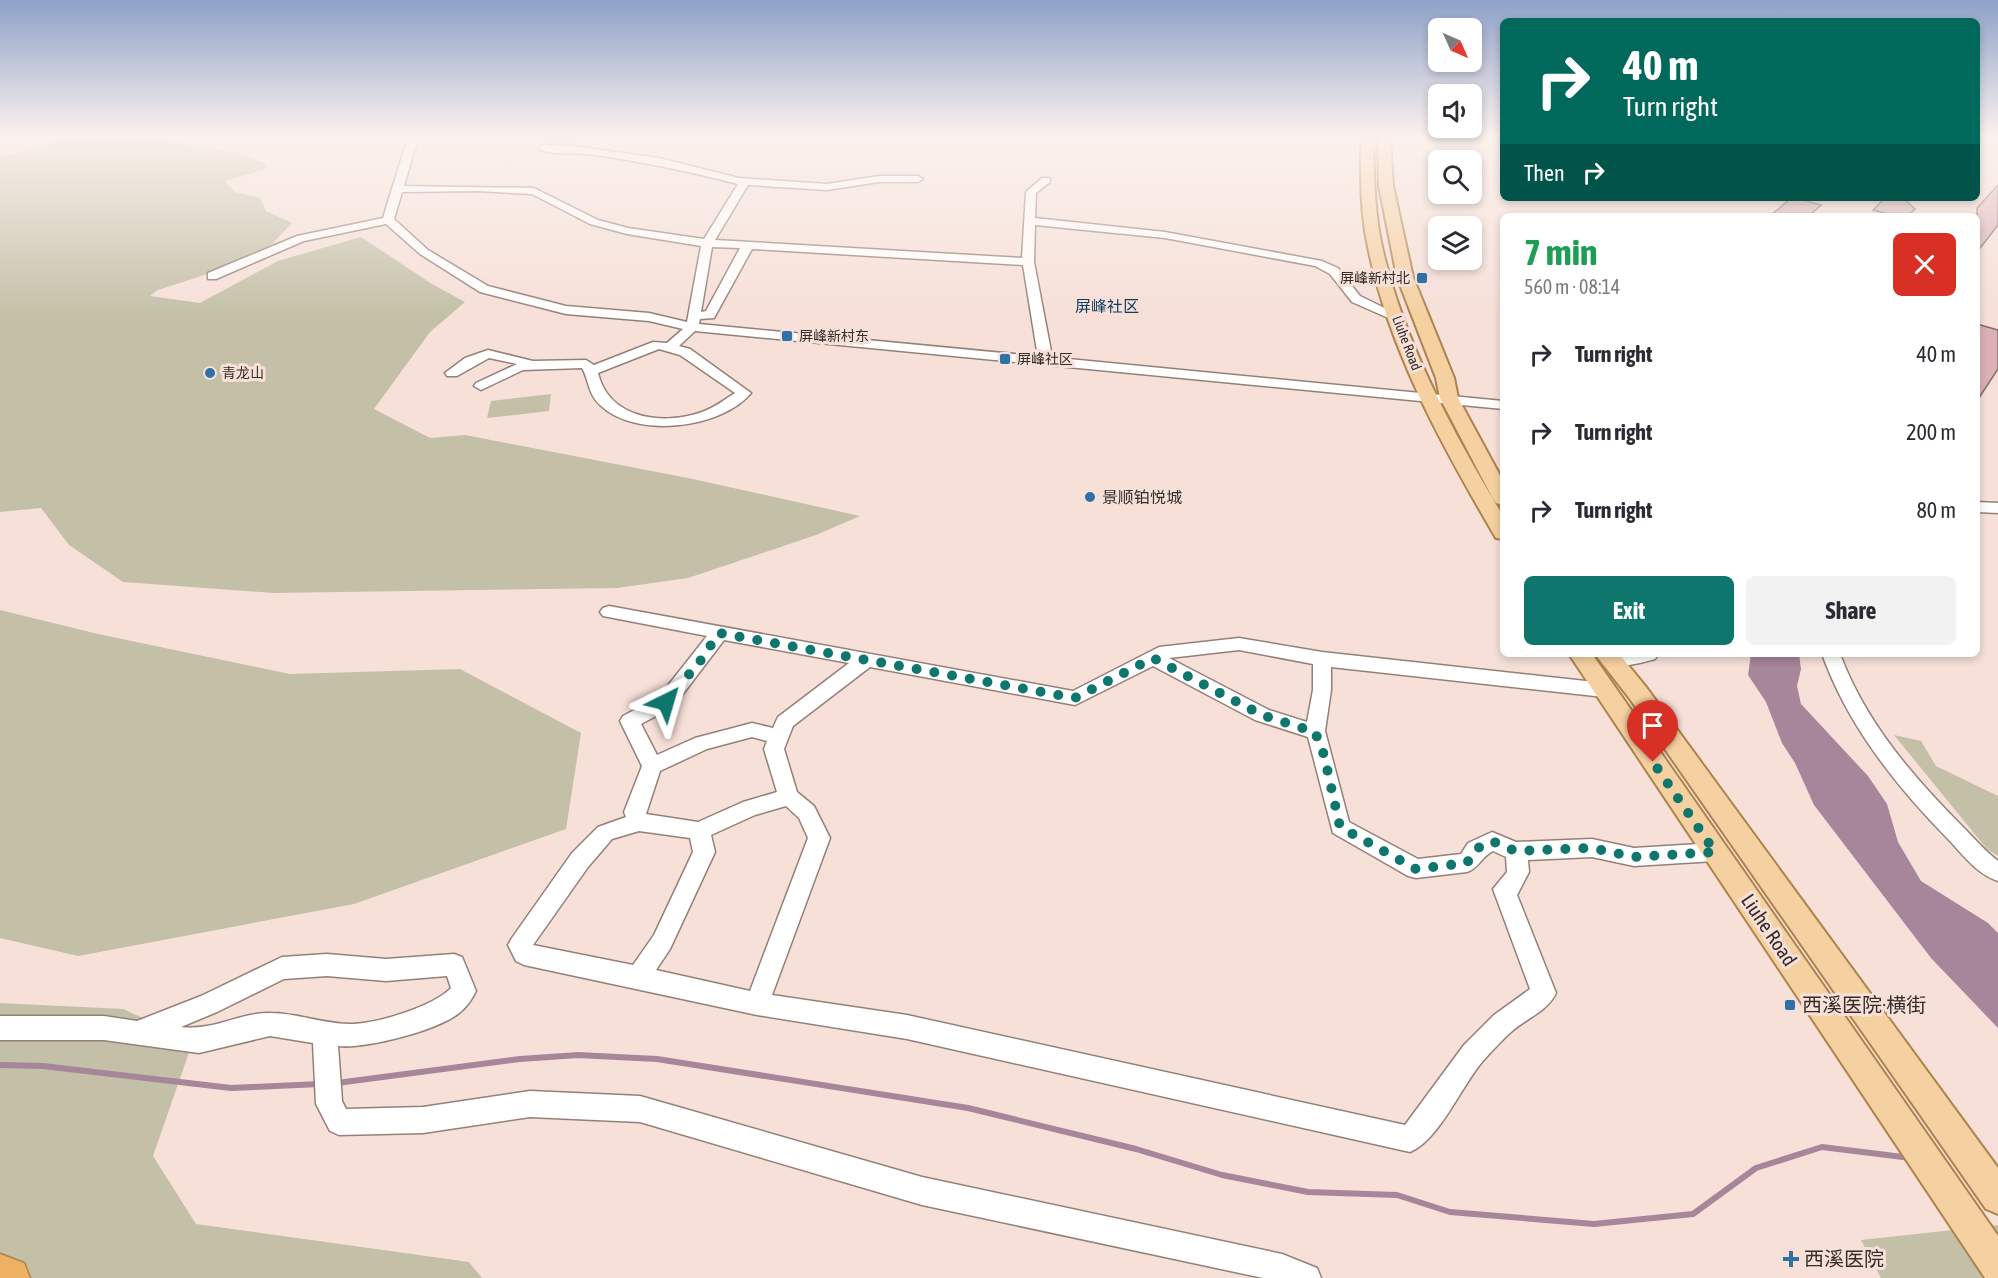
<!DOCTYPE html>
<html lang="en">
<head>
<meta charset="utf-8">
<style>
  :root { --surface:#fff; --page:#f2f2f3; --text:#2b2b33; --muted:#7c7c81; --accent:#0f766e }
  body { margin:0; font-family:"Asap Condensed","Noto Sans SC",sans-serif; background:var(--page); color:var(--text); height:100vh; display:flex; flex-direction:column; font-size:22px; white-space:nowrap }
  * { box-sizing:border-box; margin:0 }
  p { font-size:20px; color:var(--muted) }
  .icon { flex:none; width:33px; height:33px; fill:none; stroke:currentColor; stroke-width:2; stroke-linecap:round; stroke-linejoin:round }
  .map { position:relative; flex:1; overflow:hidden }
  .details { position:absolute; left:1500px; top:213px; width:480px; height:444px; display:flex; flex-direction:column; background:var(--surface); border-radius:9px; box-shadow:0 3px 9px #0003 }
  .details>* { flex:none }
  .guide { position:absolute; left:1500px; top:18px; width:480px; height:183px; border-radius:9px; box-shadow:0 3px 9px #0003; background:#00695c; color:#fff; overflow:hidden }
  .needle { width:39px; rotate:135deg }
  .controls { position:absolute; left:1428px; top:18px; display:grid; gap:12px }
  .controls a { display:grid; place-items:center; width:54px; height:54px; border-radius:9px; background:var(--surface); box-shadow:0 3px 9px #0003; font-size:30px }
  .pin { position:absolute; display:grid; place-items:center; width:51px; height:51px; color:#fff; margin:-62px -26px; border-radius:50% 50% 50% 0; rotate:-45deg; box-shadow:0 0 6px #0007 }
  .pin .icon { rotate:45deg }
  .me { position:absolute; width:66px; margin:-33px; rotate:40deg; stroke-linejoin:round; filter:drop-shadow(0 0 4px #0008) }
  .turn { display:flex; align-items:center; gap:21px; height:126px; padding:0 24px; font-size:27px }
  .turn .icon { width:78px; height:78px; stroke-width:2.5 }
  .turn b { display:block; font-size:42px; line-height:51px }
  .then { display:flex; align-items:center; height:57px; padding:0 24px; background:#0003; gap:12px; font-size:22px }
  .round { display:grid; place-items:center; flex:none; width:63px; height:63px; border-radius:9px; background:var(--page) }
  .overview { display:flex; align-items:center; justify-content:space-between; height:102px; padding:0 24px }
  h1 { font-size:36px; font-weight:700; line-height:45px; color:#1e9e55 }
  .button { display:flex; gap:12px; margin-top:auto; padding:12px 24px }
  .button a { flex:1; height:69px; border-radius:9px; background:var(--accent); color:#fff; font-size:24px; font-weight:700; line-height:69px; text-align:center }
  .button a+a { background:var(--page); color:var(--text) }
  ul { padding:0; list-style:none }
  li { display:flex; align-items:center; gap:18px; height:78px; padding:0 24px }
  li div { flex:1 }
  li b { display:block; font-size:22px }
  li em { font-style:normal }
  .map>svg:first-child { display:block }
  .green { fill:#c3c0a7 }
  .water { fill:#a7859b }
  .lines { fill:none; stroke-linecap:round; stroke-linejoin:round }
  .stream { stroke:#a7859b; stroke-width:6 }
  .building { fill:#ddb0b6; stroke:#816c6e; stroke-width:1.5 }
  .minor-casing { stroke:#948079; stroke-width:3 }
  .major-casing { stroke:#ad834e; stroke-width:4 }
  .highway-casing { stroke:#ad834e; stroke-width:3 }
  .minor { fill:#fff; fill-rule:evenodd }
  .major { fill:#f5d0a1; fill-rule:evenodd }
  .highway { fill:#eeb162; fill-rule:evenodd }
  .route { stroke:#0f766e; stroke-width:10; stroke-dasharray:0 18 }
  .poi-dot { fill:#2f70a7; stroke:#f6e0d8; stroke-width:2 }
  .labels { text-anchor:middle; stroke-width:6; stroke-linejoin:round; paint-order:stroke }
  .far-poi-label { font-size:14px; fill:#352d2a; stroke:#f6e0d8; text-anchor:start }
  .far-street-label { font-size:14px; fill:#352d2a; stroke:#f6e0d8 }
  .far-quarter-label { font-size:16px; fill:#103e63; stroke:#f6e0d8 }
  .poi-label { font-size:16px; fill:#352d2a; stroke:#f6e0d8; text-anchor:start }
  .near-street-label { font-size:20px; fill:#352d2a; stroke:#f6e0d8 }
  .near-poi-label { font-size:20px; fill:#352d2a; stroke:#f6e0d8; text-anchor:start }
</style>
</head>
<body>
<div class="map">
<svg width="1998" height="1278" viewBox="0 0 1998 1278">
  <rect width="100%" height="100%" fill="#f6e0d8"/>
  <g class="green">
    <path d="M72,137H150L236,153L265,163L266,169L225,181L235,192L260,198L266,211L292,223L272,244L229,267L158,290L150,296L200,303L278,261L361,237L432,284L465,302L430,332L374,409L430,438L465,435L688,478L860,516L816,535L688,578L617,588L273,593L123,582L69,545L41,508L0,512V157Z"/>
    <path d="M497,137H622C583,145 536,144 497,137Z"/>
    <path d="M551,394L549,411L487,418L491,401Z"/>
    <path d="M0,610L98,634L290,674L460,669L581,733L566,829L354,904L78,956L0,938Z"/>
    <path d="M1894,735L1921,741L1936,766L1998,796V856L1987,849Z"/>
    <path d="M0,1003L123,1009L193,1041L153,1156L196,1224L469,1262L482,1278H0Z"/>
    <path d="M1998,1225V1278H1881L1861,1240Z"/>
  </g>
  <path class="water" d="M1751,654H1799L1801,669L1797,686L1801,704L1868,776L1887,804L1898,842L1921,881L1988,923L1998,933V1028L1931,958L1814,805L1795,763L1782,743L1766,702L1748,675Z"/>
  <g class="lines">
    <g class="stream">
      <path d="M0,1065L43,1066L231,1088L320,1084"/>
      <path d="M337,1083L520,1059L578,1055L657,1059L968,1108L1136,1149L1222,1175L1308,1192L1397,1195L1450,1212L1594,1224L1693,1214L1756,1168L1822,1147L1911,1158"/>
    </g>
  </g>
  <g class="building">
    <path d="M1998,185V225L1977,252V208Z"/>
    <path d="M1791,198H1796L1821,205L1809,216H1770Z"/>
    <path d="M1885,198H1903L1915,209L1908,216H1895L1873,210Z"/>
    <path d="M1977,324L1998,330V369L1977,401Z"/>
  </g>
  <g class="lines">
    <defs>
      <g id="minor">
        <path d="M408,137H418L404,186L534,188L598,220L628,228L704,239L738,184C688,171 639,161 588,154C574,152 548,156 538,148L543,145L572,146L659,158L739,178L827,184L879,176H918L923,179L918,182H879L827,190L748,185L715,240L1022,258L1026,192L1042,178H1050V182L1036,193L1035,218L1165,232L1322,261L1338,268L1360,296L1403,317L1397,321L1393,320L1352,302L1330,274L1315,266L1165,238L1035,225L1034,262L1051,351L1048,357L1503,401V409L695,331L679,346L690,349L751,393C721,429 635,439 600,405C588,394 589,380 582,368L523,370L481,390L474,386L476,383L517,364L489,358L457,376H447L445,373L465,358L488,350L533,361L586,360L594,365L653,342L667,343L683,329L649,321L566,314L480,292L420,254L386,224L304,241L216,279H208V273L297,236L383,218ZM477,191L532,194L590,224L627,234L701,246L687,322L649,313L566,306L488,286L428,250L394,219L402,192ZM712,247L740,248L706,311L701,312ZM752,249L1023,265L1037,351L1035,356L699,324L700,319L714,318ZM659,349L680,355L735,393C724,400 714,408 702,412C663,426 609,419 598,373Z"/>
        <path d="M1977,502L1998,503V513L1977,512Z"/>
        <path d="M609,606L1073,691L1159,647L1239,638L1322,652L1604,683L1611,685L1613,690L1611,695L1604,697L1331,667V690L1325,731L1349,822L1418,859L1461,854L1468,843L1492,832L1516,842L1592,839L1634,848L1715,843L1723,846L1726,852L1723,858L1715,861L1634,866L1592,857L1528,860L1529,872L1517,895L1556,993C1548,1011 1525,1019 1511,1032C1501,1041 1491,1052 1482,1062C1461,1087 1439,1140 1410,1152L907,1039L757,1015L524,965L516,961L508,945L512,938L572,853L598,827L626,817L624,812L642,766L620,721L623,716L659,697L707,636L603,616L600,612L603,608ZM724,640L849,663L778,717L773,728L752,723L695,738L657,755L641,724L673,707ZM1239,650L1313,664V690L1307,722L1269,710L1169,658ZM1153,666L1255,720L1308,737L1333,833L1408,876L1416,878L1467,872C1479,868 1481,857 1493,851L1506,857L1507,872L1493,889L1530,989L1494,1015L1464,1045L1405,1125L907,1015L772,995L830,838L814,806L797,792L784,749L793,726L870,667L1075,705ZM752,737L767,741L764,749L777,792L743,802L698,822L646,814L660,771L707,749ZM786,806L799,818L808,838L750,991L656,970L670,949L715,852L711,835L755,815ZM639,831L690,838L693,852L654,935L633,965L533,945L588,867L612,839Z"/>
        <path d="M1608,654H1658L1655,659C1641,663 1618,669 1604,665L1601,660Z"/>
        <path d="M1822,654H1840C1865,721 1912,776 1962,826C1974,838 1985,851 1998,861V881C1977,874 1964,856 1949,840C1896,786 1848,726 1822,654Z"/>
        <path d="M327,954L386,959L454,954L462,957L476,991C472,999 466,1008 459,1013C437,1031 365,1049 338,1046L342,1101L346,1109L423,1107L530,1091L640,1096L922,1177L1282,1254L1317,1268L1321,1278H1263L922,1205L640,1122L530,1117L423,1133L339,1135L330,1131L316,1104L313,1043L270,1036L199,1053L104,1040H0V1016H104L137,1021L201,996L282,957ZM327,976L386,981L447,976L451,988C434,1006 379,1023 353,1024C326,1025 298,1013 271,1013C240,1012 215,1031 181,1027L217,1012L284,979Z"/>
      </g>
      <g id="major">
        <path d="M1361,137H1373C1374,172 1374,207 1381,242C1402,340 1452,430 1503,516V539L1496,538L1493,533C1440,442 1387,346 1367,242C1360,207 1361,172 1361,137Z"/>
        <path d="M1378,137H1390L1393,186L1413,277L1454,378L1458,398L1503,481V505L1496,503L1493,499L1440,398L1436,378L1397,277L1379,186Z"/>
        <path d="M1569,654H1592L1998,1236V1278H1985Z"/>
        <path d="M1595,654H1619L1646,687L1998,1168V1214L1986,1209L1630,699Z"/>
      </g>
      <path id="highway" d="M0,1254L24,1263L30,1278H0Z"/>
    </defs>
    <use href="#minor" class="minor-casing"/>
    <use href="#major" class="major-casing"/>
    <use href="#highway" class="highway-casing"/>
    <use href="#minor" class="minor"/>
    <use href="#major" class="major"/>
    <use href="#highway" class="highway"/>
  </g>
  <linearGradient id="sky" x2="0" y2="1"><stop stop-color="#8ea1c9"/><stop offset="0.43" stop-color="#fbf1ed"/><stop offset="1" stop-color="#fbf1ed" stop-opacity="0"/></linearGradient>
  <rect width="1998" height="316" fill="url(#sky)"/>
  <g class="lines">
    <path class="route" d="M666,702L701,660L719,633L1075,698L1153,658L1262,715L1315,732L1324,755L1340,827L1416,869L1467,863L1476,849L1492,841L1515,851L1592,848L1634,857L1715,852L1653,762"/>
  </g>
  <g class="poi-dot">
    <rect x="1416" y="272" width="12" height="12" rx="3"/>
    <rect x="781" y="330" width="12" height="12" rx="3"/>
    <rect x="999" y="353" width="12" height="12" rx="3"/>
    <circle cx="210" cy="373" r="6"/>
    <circle cx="1090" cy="497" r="6"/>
    <rect x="1784" y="999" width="12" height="12" rx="3"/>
    <path d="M1788 1250h6v6h6v6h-6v6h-6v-6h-6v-6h6z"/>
  </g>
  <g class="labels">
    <g class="far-poi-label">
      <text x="1410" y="283" text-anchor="end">屏峰新村北</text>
      <text x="799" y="341">屏峰新村东</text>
      <text x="1017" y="364">屏峰社区</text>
      <text x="222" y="378">青龙山</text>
    </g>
    <g class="far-street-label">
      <text transform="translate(1407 343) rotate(69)" y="5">Liuhe Road</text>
    </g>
    <g class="far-quarter-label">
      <text x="1107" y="312">屏峰社区</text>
    </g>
    <g class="poi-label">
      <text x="1102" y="503">景顺铂悦城</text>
    </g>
    <g class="near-street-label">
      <text transform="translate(1769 930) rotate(56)" y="7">Liuhe Road</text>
    </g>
    <g class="near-poi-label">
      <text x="1802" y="1012">西溪医院·横街</text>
      <text x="1804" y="1266">西溪医院</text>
    </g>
  </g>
</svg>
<div class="controls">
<a><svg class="needle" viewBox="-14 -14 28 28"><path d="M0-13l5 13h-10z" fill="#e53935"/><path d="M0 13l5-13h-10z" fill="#7c7c81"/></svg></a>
<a><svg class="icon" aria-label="sound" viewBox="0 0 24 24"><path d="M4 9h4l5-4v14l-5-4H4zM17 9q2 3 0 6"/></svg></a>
<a><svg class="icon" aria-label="search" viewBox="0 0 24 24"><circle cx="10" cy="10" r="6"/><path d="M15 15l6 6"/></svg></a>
<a><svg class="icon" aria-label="layers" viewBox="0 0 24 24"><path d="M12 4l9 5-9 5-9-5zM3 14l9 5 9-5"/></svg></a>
</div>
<div class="pin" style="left:1653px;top:762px;background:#d93025"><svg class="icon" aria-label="arrive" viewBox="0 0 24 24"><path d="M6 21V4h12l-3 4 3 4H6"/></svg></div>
<svg class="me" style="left:666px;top:702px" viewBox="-20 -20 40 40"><path d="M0-17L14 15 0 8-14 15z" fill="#0f766e" stroke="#fff" stroke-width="4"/></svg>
<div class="guide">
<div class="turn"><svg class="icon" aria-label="right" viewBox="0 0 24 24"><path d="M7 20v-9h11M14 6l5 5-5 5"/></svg><div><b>40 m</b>Turn right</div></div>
<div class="then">Then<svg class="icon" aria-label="right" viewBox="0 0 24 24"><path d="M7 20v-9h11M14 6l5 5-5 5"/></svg></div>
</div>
<section class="details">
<div class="overview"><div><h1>7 min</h1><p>560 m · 08:14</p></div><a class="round" style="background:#d93025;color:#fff"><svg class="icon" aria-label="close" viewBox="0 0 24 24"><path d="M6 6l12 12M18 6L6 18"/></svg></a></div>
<ul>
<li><svg class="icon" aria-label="right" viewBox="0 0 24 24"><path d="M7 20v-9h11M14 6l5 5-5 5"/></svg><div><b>Turn right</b></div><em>40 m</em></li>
<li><svg class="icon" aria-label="right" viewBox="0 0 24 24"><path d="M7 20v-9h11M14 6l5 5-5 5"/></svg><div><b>Turn right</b></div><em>200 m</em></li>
<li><svg class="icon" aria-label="right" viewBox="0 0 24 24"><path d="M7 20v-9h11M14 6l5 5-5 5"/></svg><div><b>Turn right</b></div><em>80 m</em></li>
</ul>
<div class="button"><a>Exit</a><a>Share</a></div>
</section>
</div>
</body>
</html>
